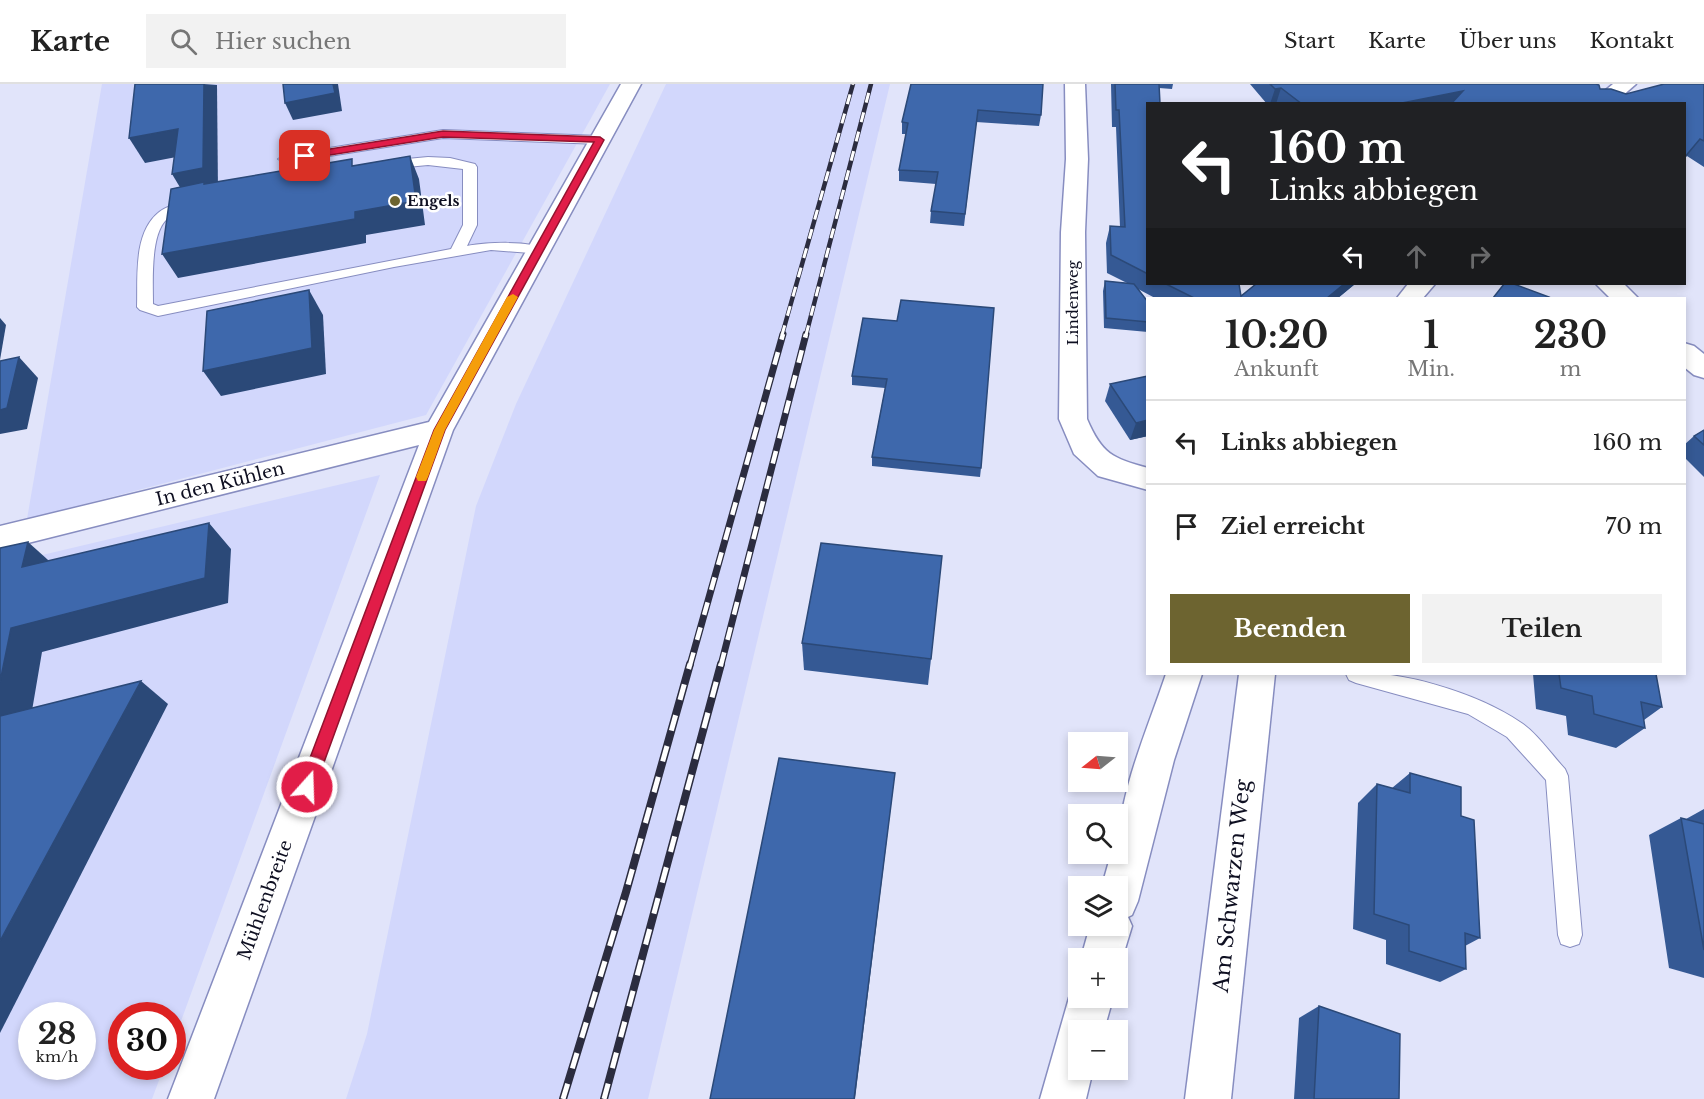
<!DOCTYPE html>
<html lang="de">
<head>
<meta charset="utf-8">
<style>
  :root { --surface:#fff; --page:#f2f2f2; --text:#222; --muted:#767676; --line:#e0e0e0; --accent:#6d6430 }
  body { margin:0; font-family:"Libre Baskerville",serif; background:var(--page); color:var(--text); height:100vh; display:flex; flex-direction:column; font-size:22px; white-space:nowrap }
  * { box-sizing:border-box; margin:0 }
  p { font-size:20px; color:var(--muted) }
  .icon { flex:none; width:33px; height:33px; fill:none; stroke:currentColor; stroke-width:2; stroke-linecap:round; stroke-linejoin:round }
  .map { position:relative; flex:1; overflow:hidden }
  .side { position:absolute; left:1146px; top:213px; width:540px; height:378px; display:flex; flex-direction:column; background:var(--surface); border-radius:0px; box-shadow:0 3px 9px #0003 }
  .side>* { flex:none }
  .banner { position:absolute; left:1146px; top:18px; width:540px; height:183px; border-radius:0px; box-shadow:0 3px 9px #0003; background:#202124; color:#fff; overflow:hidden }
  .needle { width:39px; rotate:253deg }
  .tools { position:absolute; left:1068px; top:648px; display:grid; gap:12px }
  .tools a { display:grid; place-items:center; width:60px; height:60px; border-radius:0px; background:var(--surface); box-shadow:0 3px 9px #0003; font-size:30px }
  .speed { position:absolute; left:18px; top:918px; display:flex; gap:12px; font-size:30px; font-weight:700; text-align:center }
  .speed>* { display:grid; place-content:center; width:78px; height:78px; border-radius:50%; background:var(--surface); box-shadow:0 3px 9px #0003; line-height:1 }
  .speed small { font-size:15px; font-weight:400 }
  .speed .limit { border:9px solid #d22; background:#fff; color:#111 }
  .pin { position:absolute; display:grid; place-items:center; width:51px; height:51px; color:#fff; margin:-26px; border-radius:12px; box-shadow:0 3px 9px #0006 }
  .me { position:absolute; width:66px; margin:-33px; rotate:20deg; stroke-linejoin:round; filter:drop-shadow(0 0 4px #0008) }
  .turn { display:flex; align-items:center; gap:21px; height:126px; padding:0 24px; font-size:27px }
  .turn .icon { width:78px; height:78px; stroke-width:2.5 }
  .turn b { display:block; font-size:42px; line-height:51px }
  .lanes { display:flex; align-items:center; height:57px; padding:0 24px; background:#0003; justify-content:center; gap:30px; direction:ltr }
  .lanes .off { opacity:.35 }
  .eta { display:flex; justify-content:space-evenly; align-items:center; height:102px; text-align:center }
  .eta b { font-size:36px; font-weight:800; line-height:42px }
  .action { display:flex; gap:12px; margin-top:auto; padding:12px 24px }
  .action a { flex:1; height:69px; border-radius:0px; background:var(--accent); color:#fff; font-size:24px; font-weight:800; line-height:69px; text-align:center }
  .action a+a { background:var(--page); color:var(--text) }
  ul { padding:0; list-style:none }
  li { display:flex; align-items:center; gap:18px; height:84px; padding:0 24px; border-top:2px solid var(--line) }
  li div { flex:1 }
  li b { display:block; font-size:22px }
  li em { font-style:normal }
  header { display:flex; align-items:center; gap:36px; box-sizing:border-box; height:84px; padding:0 30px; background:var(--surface); border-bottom:2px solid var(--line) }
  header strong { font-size:28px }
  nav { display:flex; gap:33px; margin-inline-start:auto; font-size:21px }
  .search { width:420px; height:54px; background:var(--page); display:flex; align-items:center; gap:15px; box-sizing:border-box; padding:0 21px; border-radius:0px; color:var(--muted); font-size:22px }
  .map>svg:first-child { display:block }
  .built { fill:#d2d7fc; fill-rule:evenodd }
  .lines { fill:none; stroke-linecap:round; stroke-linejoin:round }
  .service-casing { stroke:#878dc0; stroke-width:2 }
  .minor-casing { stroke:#878dc0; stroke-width:3 }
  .tertiary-casing { stroke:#878dc0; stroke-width:3 }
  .secondary-casing { stroke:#878dc0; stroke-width:3 }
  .service { fill:#fff; fill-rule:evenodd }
  .minor { fill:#fff; fill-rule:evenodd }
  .tertiary { fill:#fff; fill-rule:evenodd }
  .secondary { fill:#fff; fill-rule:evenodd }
  .rail-far2-casing { stroke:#2b2c3f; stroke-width:4.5 }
  .rail-far1-casing { stroke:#2b2c3f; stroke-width:7 }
  .rail-casing { stroke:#2b2c3f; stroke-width:8 }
  .rail-far2 { stroke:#fff; stroke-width:3; stroke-dasharray:10; stroke-linecap:butt }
  .rail-far1 { stroke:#fff; stroke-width:4.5; stroke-dasharray:13; stroke-linecap:butt }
  .rail { stroke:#fff; stroke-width:5; stroke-dasharray:16; stroke-linecap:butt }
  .wall { fill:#355994 }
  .shaded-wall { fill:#2b4978 }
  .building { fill:#3e68ac; stroke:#2b4978; stroke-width:1.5 }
  .route { fill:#e11d48; stroke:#92132f; stroke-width:1.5 }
  .slow { fill:#f59e0b }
  .poi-dot { fill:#6d6430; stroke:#fff; stroke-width:2 }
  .labels { text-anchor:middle; stroke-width:5; stroke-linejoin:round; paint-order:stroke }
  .far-poi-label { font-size:15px; font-weight:bold; fill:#0e0f21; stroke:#fff; text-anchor:start }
  .far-street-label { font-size:15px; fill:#0e0f21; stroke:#fff }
  .street-label { font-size:18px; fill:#0e0f21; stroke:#fff }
  .near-street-label { font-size:21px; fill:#0e0f21; stroke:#fff }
</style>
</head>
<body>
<header>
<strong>Karte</strong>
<div class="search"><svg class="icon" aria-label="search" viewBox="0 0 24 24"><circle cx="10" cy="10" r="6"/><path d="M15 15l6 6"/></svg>Hier suchen</div>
<nav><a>Start</a><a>Karte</a><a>Über uns</a><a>Kontakt</a></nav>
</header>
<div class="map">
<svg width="1704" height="1015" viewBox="0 0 1704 1015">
  <rect width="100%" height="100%" fill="#e1e4fa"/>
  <g class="built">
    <path d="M102,0H610L426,331L27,435Z"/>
    <path d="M666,0H890L648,1015H346L367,950L476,422L516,320Z"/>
    <path d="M380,391L173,959L172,932H122V982L164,983L152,1015H0V481ZM32,932H82V982H32Z"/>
  </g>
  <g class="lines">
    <defs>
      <g id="service">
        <path d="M443,46L600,52L606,56L600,60L443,54L285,79L278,75L285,71Z"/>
        <path d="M428,73L450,74L475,80L477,83V141L467,162C484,159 533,155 545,167L543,170L491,166L394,183L158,232L140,226L137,223C138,194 133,150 158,129C167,121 182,119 193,116L200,120L198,123C188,126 175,128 167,135C150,150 153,198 153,220L158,222L451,165L463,141V85L428,81L386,85L379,81L386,77Z"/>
        <path d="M1346,590C1397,584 1477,609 1520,638C1537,649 1551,670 1565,685L1568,692L1582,851L1579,860L1570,863L1561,860L1558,851L1546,696L1507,653L1468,630L1356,599L1349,596Z"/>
      </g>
      <g id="minor">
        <path d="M621,0H641L453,346L214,1015H168L419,361L0,466V442L429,338Z"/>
        <path d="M1065,0H1085L1088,75L1085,148L1087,335C1102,370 1112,374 1148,384V406L1098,392L1074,370L1059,335L1061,148L1066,75Z"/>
        <path d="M1239,590H1275L1231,1015H1185Z"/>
      </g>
      <g id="tertiary">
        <path d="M1596,200H1624L1638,214H1610Z"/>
        <path d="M1684,259L1694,262L1704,270V294L1694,291L1684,283Z"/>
      </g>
      <g id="secondary">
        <path d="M1613,0H1636L1613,20H1589Z"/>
        <path d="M1408,200H1435L1423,214H1397Z"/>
        <path d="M1166,590H1202L1174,676L1138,817L1132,831L1128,833L1132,842L1118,888V874H1081L1090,842H1118V802H1102L1111,770H1118C1118,709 1147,647 1166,590Z"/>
        <path d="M1078,898V914H1113L1104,946H1078V986H1093L1086,1015H1040L1069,914L1076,899Z"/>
      </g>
    </defs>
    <use href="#service" class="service-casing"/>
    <use href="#minor" class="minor-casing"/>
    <use href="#tertiary" class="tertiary-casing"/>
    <use href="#secondary" class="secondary-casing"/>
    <use href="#service" class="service"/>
    <use href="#minor" class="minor"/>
    <use href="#tertiary" class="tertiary"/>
    <use href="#secondary" class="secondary"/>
    <defs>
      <g id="rail-far2">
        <path d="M782,251L853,0"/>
        <path d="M806,251L871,0"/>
      </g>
      <g id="rail-far1">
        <path d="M690,581L783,250"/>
        <path d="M721,581L806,250"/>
      </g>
      <g id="rail">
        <path d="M563,1015L626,808L690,580"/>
        <path d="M604,1015L721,580"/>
      </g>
    </defs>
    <use href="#rail-far2" class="rail-far2-casing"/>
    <use href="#rail-far1" class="rail-far1-casing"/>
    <use href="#rail" class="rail-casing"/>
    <use href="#rail-far2" class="rail-far2"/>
    <use href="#rail-far1" class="rail-far1"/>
    <use href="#rail" class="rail"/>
  </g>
  <g class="wall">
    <path d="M911,0L1041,31L1039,42L976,38L964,142L930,139L931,127L936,100L899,97V86L906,50H902V38Z"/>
    <path d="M1111,0H1173L1172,5L1159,4L1148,20V200H1239L1241,212L1256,200H1355L1338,214H1155L1138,205L1148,218V248L1104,244L1103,207L1105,197L1127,199L1107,189L1106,159L1110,142L1120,143L1116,43H1112Z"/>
    <path d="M1250,0H1596L1600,5L1626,10L1704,0V83L1687,72L1684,75V20H1267Z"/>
    <path d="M897,237L981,384L980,393L872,382V373L885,304L852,301V292Z"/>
    <path d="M1110,300L1148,352L1130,356L1105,317Z"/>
    <path d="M1704,346V393L1684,373V361L1694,352Z"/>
    <path d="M802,559L931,575L928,601L804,586Z"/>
    <path d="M1533,590H1656L1662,623L1644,636L1645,644L1616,664L1568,651L1566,632L1536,625Z"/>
    <path d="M1410,689L1461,732L1480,854L1465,862L1466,885L1440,898L1386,880V856L1353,845L1358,719L1377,700L1392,704Z"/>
    <path d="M1704,725V894L1669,884L1649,751L1681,734L1686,735Z"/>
    <path d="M1319,922L1399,1015H1294L1299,934Z"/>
  </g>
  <g class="shaded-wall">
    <path d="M204,0L217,1L218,109L187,115L172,90Z"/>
    <path d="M333,0H338L342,27L293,36L285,19Z"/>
    <path d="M1281,4L1276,20H1270L1275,5Z"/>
    <path d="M1463,7L1457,20H1397Z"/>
    <path d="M178,45L192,70L145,79L129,54Z"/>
    <path d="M410,72L419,95L425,141L366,151V159L178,194L162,170L355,128Z"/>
    <path d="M1344,200H1355L1338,214H1327Z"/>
    <path d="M309,206L323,231L326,290L221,312L203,287Z"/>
    <path d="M0,234L6,241L0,276Z"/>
    <path d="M19,273L38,294L27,345L0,350V326Z"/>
    <path d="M1148,336V352L1130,356L1136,339Z"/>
    <path d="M209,439L231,465L228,519L42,568L27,656L0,638V598L11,544Z"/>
    <path d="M28,458L57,484L22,483Z"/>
    <path d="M141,597L168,620L0,949V857Z"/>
    <path d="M895,689L855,1015H854Z"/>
  </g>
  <g class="building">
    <path d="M135,0H204L203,84L172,90L178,45L129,54Z"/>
    <path d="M283,0H333L335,9L285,19Z"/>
    <path d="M911,0H1043L1041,31L978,26L965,130L931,127L938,88L899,86L908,39L902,38Z"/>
    <path d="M1115,0H1159L1160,20H1148V190L1111,171L1110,142L1125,143L1119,26H1116Z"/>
    <path d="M1270,0H1596L1599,1L1600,5H1611L1626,10L1664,0H1704V57L1700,55L1684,74V20H1451L1463,7L1397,20H1302L1281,4L1275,5Z"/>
    <path d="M410,72L416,117L355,128V135L162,170L171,105L204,98V100L352,75V82Z"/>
    <path d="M1105,197L1134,200L1148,218V238L1106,234Z"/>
    <path d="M1166,200H1239L1241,212L1256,200H1344L1327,214H1194Z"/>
    <path d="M1504,200H1514L1549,213L1548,214H1493Z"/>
    <path d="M309,206L312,264L203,287L207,227Z"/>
    <path d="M901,216L994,224L981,384L872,373L887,295L852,292L863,234L897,237Z"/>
    <path d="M19,273L7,324L0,326V277Z"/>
    <path d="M1148,292V336L1136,339L1110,300Z"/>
    <path d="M1704,346V361L1694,352Z"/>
    <path d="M209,439L205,494L11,544L0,598V464L28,458L22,483Z"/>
    <path d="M821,459L942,472L931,575L802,559Z"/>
    <path d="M1559,590H1656L1662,623L1641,618L1645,644L1594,630L1592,612L1561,604Z"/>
    <path d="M141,597L0,857V632Z"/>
    <path d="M779,674L895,689L854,1015H710Z"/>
    <path d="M1410,689L1461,703V732L1474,736L1480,854L1465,849L1466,885L1409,867V841L1374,830L1377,700L1410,709Z"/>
    <path d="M1681,734L1704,740V866Z"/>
    <path d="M1319,922L1400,950L1399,1015H1314Z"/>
  </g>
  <path class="route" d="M443,47L600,53L604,56L445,346L315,703L312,708L307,710L301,708L299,703L434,346L594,58L443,53L305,75L301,72L305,69Z"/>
  <path class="slow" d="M513,210L518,213L445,346L428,393L426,397H418L416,393L434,346L507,213Z"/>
  <circle class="poi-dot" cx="395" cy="117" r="6"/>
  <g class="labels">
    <g class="far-poi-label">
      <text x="407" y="122">Engels</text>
    </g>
    <g class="far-street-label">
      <text transform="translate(1073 219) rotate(-90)" y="5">Lindenweg</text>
    </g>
    <g class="street-label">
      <text transform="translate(220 400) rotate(-14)" y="6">In den Kühlen</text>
      <text transform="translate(265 816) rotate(-70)" y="6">Mühlenbreite</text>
    </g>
    <g class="near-street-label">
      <text transform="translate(1232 802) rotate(-84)" y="7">Am Schwarzen Weg</text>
    </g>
  </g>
</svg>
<div class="tools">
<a><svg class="needle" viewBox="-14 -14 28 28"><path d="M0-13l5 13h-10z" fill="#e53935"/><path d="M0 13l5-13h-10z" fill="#767676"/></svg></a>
<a><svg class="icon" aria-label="search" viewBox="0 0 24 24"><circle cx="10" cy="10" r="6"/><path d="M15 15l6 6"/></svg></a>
<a><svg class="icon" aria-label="layers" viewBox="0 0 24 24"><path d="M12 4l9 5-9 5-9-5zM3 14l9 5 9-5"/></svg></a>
<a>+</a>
<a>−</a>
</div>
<div class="speed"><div>28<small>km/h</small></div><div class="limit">30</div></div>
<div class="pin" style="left:305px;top:72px;background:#d93025"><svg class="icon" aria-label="arrive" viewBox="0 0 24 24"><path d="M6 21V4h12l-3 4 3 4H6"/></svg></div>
<svg class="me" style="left:307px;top:703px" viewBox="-20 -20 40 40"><circle r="17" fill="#e11d48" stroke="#fff" stroke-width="3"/><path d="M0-11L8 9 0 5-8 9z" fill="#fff"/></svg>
<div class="banner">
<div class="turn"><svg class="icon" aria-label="left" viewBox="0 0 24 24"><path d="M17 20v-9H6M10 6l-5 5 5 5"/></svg><div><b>160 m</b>Links abbiegen</div></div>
<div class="lanes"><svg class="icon" aria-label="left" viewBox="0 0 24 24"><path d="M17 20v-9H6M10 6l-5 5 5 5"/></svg><svg class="icon off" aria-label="ahead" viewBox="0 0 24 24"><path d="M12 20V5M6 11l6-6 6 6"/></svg><svg class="icon off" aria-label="right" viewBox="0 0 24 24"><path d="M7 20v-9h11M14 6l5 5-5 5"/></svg></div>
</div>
<section class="side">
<div class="eta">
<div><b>10:20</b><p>Ankunft</p></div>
<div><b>1</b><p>Min.</p></div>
<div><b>230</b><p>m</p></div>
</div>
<ul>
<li><svg class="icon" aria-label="left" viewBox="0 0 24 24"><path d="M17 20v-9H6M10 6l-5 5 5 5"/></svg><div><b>Links abbiegen</b></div><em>160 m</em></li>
<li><svg class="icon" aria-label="arrive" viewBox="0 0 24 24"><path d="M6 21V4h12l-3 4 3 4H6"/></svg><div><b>Ziel erreicht</b></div><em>70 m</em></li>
</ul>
<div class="action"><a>Beenden</a><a>Teilen</a></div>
</section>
</div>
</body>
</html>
